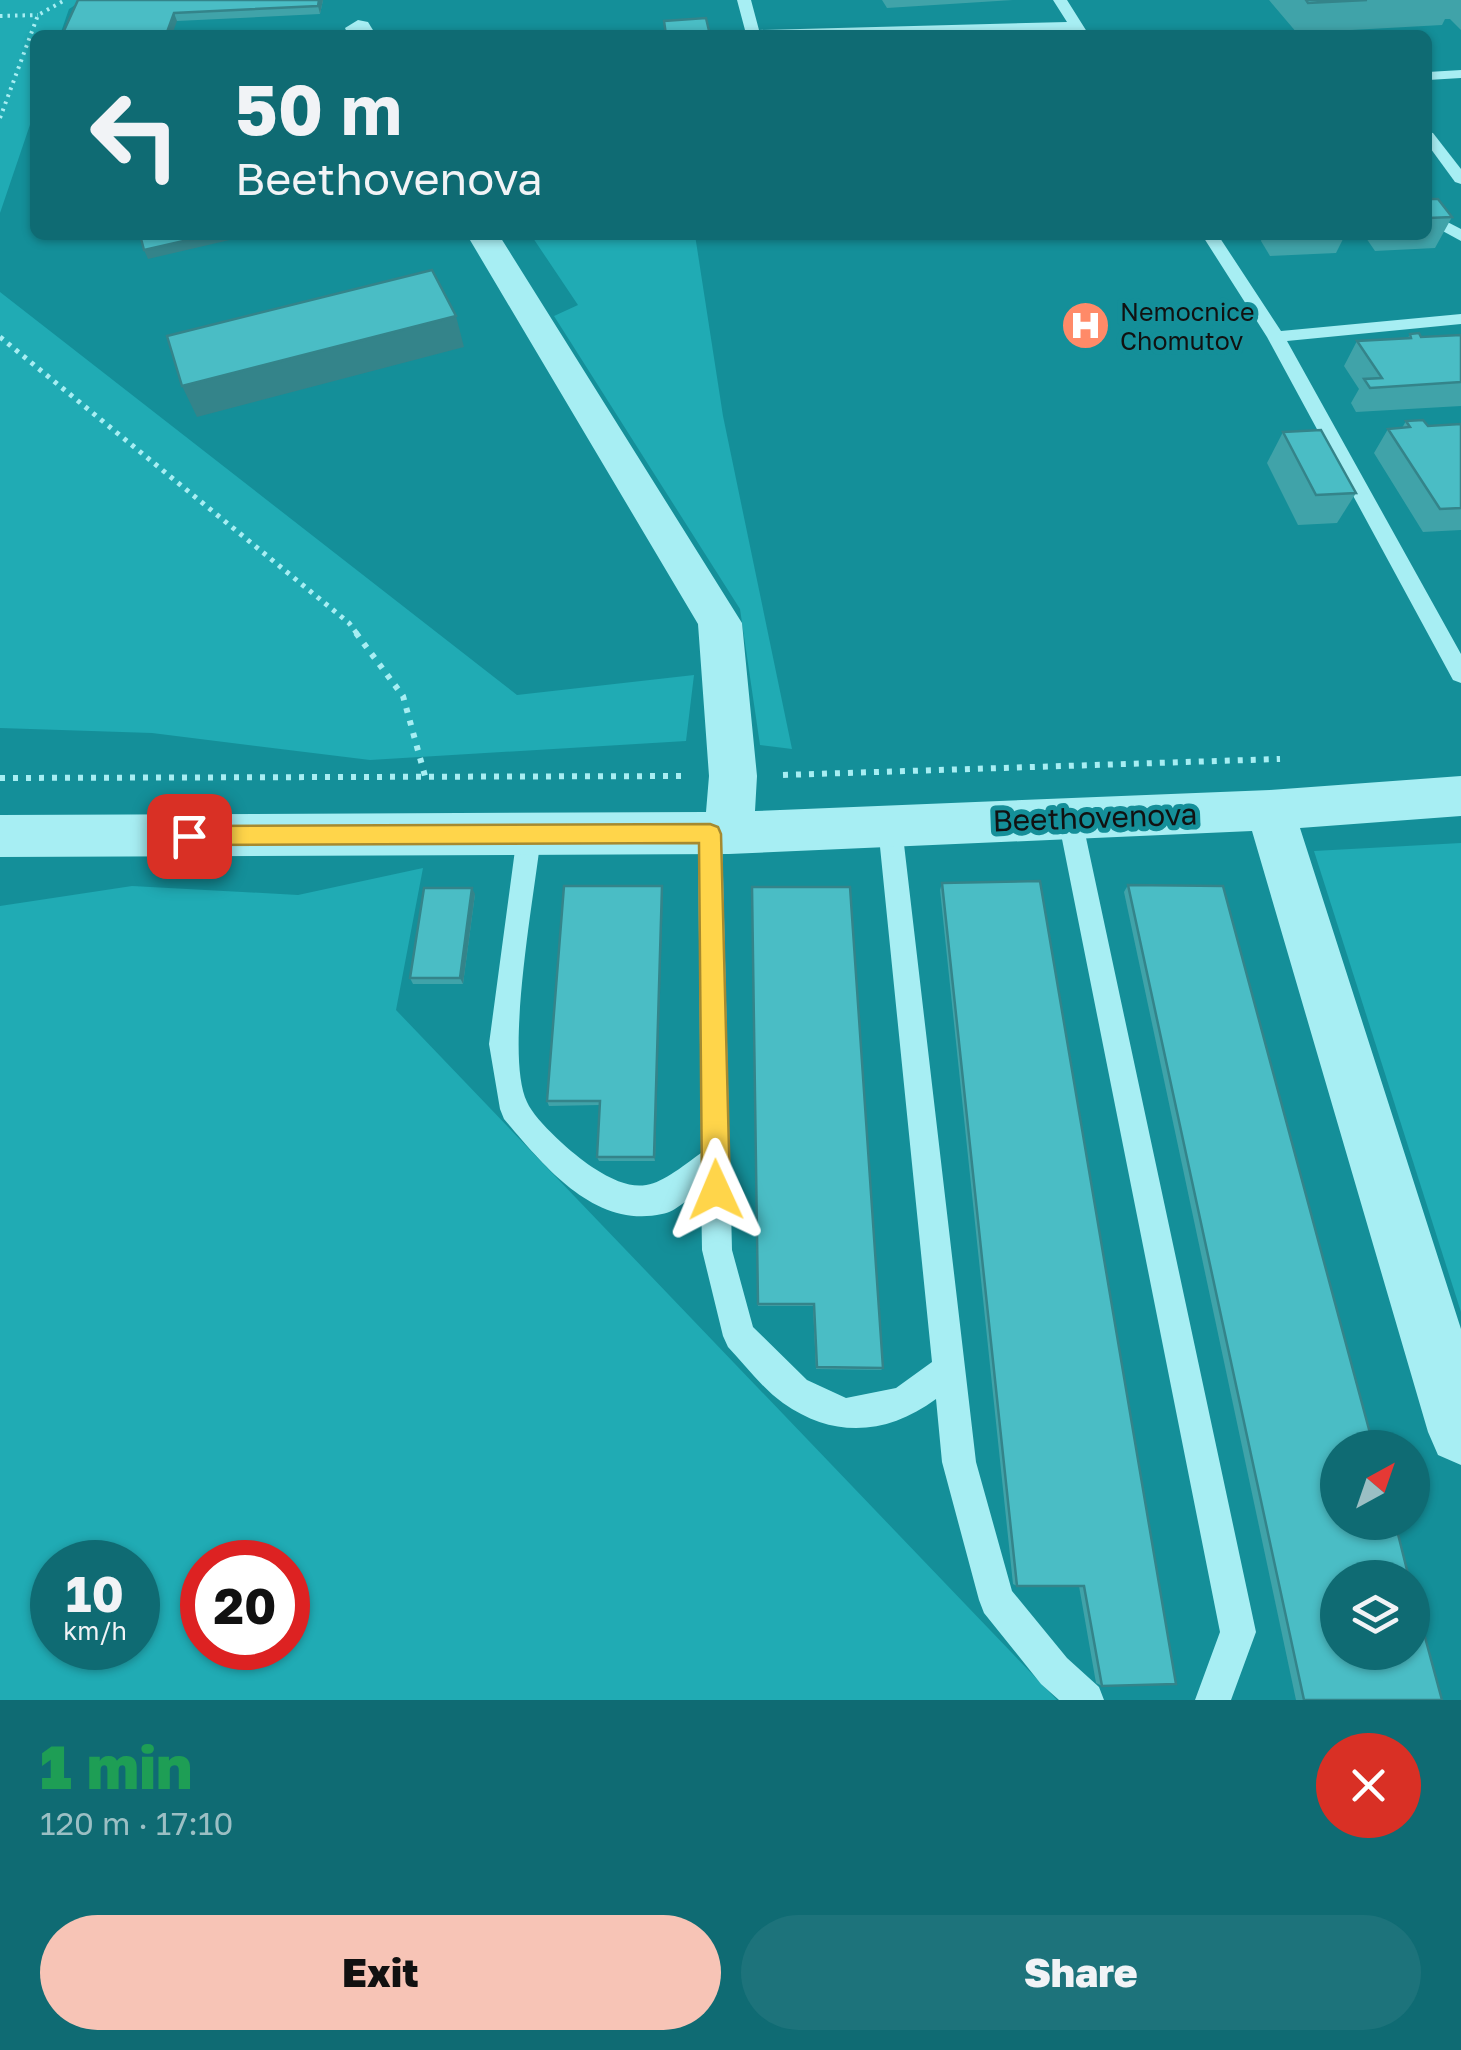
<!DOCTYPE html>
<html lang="en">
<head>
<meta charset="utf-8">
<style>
  :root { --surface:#0f6b73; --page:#1d737b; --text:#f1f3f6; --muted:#9bbfc4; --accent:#f7c4b6 }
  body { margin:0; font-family:"Golos Text",sans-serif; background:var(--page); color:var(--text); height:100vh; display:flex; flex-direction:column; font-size:38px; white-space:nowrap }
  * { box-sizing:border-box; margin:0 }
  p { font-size:32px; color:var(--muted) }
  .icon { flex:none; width:55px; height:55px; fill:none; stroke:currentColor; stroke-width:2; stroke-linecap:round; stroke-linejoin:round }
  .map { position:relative; height:1700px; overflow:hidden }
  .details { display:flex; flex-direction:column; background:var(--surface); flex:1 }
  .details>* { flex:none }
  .hud { position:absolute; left:30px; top:30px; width:1402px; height:210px; border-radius:15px; box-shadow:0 2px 8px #0004; background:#0f6b73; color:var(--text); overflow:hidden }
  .needle { width:65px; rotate:40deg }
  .fabs { position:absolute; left:1320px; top:1430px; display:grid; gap:20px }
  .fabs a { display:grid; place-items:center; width:110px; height:110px; border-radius:50%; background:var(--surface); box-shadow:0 2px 8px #0004; font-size:50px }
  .speed { position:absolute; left:30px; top:1540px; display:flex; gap:20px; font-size:50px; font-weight:700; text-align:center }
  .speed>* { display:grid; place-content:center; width:130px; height:130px; border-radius:50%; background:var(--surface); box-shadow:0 2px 8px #0004; line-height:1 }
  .speed small { font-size:25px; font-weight:400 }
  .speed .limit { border:15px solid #d22; background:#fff; color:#111 }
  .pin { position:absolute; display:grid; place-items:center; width:85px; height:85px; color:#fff; margin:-42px; border-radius:20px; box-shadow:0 5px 15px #0006 }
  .me { position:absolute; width:110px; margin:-55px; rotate:359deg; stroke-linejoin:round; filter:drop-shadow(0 0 8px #0008) }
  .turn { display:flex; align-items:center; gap:35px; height:210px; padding:0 40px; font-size:45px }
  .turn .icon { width:130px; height:130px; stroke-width:2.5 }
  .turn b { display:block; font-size:70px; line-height:85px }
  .round { display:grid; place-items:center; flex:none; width:105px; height:105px; border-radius:52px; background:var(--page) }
  .summary { display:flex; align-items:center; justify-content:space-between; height:170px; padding:0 40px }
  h1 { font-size:60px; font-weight:800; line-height:75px; color:#1e9e55 }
  .button { display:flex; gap:20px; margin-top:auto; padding:20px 40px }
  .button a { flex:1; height:115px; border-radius:60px; background:var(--accent); color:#111; font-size:40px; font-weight:800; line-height:115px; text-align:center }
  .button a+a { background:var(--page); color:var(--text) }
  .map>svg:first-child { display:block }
  .green { fill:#20abb4; fill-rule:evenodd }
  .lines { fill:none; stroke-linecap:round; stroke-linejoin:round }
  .path-far2 { stroke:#a7eef3; stroke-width:4; stroke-dasharray:2.5 5; stroke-linecap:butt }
  .path-far1 { stroke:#a7eef3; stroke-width:5; stroke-dasharray:4 6; stroke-linecap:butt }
  .path { stroke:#a7eef3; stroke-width:6; stroke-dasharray:5 8; stroke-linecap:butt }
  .service { fill:#a7eef3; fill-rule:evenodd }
  .minor { fill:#a7eef3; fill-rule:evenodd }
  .wall { fill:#40a3a9 }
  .shaded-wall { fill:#34848a }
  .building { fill:#4abdc5; stroke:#34848a; stroke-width:2.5 }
  .route { fill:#ffd54a; stroke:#a68a30; stroke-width:2.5 }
  .labels { text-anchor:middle; stroke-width:10; stroke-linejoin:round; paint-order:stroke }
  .far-poi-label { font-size:25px; fill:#111; stroke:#148f99; text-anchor:start }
  .street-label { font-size:30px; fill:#111; stroke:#148f99 }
</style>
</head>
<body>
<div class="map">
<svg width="1461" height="1700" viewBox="0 0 1461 1700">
  <rect width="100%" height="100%" fill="#148f99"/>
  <g class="green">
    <path d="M0,0H83L69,9L60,35H35V110L0,213Z"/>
    <path d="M531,235H695L723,416L792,749L760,745L740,609L554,316L578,305Z"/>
    <path d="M0,292L517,695L694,675L686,741L370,760L152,733L0,728Z"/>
    <path d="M1461,843V1312L1314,851Z"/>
    <path d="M423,868L396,1010L1057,1700H0V906L132,886L298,895ZM52,1562H138V1648H52ZM202,1562H288V1648H202Z"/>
  </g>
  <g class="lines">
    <g class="path-far2">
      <path d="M0,16L38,15"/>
      <path d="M0,118L38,15L65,0"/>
    </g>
    <path class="path-far1" d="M0,337L349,623L358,635"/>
    <g class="path">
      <path d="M356,633L403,696L425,776"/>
      <path d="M783,775L1280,759"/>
      <path d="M0,778L685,776"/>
    </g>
    <g class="service">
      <path d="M737,0H751L759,30L1067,22L1053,0H1067L1089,35H1075L1072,30L706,35L713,31L745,30Z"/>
      <path d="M1461,70V78L1428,80V72Z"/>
      <path d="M1428,132L1433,133L1461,169V184L1455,182L1428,145Z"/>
      <path d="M1428,212L1461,229V241L1428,223Z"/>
      <path d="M1202,235H1218L1281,331L1461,314V324L1287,341L1461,654V683L1453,680L1267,337Z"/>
      <path d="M1070,809L1079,812L1082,819L1256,1632L1231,1700H1195L1220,1632L1058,819L1061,812Z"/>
      <path d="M890,817L899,820L902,827L976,1462L1012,1591L1067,1658L1099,1687L1104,1700H1059L1041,1684L984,1613L979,1600L942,1462L936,1399C887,1435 834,1439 783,1403C763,1389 745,1365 728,1347L723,1336L702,1250L701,1189C690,1197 676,1212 662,1214C593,1229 543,1164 504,1119L500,1109L489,1044L517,835L520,828L529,824L538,828L541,835C535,893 504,1055 527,1102C536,1122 574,1155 592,1167C643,1200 657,1185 701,1153L698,834L701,827L710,823L719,827L722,834L732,1250L753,1327L807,1380L846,1398L896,1388L932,1362L878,827L881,820Z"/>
    </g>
    <g class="minor">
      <path d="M358,20L368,22L376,35H348L345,28Z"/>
      <path d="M467,235H499L742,623L757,776L755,811L1270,790L1461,776V816L1300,828L1461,1329V1465L1438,1455L1428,1432L1252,831L729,854L0,857V815L706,812L709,776L698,624Z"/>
    </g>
  </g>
  <g class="wall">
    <path d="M78,0H323L320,14L177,21Z"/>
    <path d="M882,0H1013L887,8Z"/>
    <path d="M1269,0H1461V30L1450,19H1445L1442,25L1297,33Z"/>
    <path d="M1428,199L1452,217L1435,248L1375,251L1364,235H1428Z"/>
    <path d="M1263,235H1345L1336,253L1270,256L1261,241Z"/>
    <path d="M1410,334L1421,337L1461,335V406L1356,412L1351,403L1359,389L1344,366L1357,341L1408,338Z"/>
    <path d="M1406,421L1428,426L1461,424V530L1423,532L1374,453L1388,429L1402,428Z"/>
    <path d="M1283,432L1356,493L1337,523L1298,525L1267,463Z"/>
    <path d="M942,883L1176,1684L1102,1686L1096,1683L1079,1586H1017L1013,1584L940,890Z"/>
    <path d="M1128,885L1442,1700H1296L1124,892Z"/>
    <path d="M662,886L655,1161H599L597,1157L600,1105L549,1106L547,1101Z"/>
    <path d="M752,887L883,1368L881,1370L816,1369L813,1306H758Z"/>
    <path d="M475,894L463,984H413L410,978Z"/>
  </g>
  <g class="shaded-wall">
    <path d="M319,0H323L320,14L318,6Z"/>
    <path d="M174,13L177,21L172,35H166Z"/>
    <path d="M210,235H251L148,259L144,250Z"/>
    <path d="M456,316L464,347L197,417L182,386Z"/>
    <path d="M662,886L663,893L655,1161L654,1157Z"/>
    <path d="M472,888L475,894L463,984L460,978Z"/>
  </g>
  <g class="building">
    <path d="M78,0H319L318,6L174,13L166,35H62Z"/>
    <path d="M1306,0H1367L1308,3Z"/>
    <path d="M706,18L710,35H666L664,21Z"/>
    <path d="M1428,199H1438L1452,217L1428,218Z"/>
    <path d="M140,235H210L144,250Z"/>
    <path d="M432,270L456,316L182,386L167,336Z"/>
    <path d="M1419,333L1421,337L1461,335V382L1370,388L1364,379L1382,378L1357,341L1411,338L1410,334Z"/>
    <path d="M1423,420L1428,426L1461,424V508L1440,509L1388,429L1410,427L1406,421Z"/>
    <path d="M1321,430L1356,493L1316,495L1283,432Z"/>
    <path d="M1040,881L1176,1684L1102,1686L1084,1586H1017L942,883Z"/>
    <path d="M1128,885L1223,886L1374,1448H1338V1522H1395L1409,1578H1338V1652H1412V1589L1442,1700H1304Z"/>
    <path d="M564,886H662L654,1157H597L600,1101H547Z"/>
    <path d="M752,887H850L883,1368L817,1367L814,1304H758Z"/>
    <path d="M424,888H472L460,978H410Z"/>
  </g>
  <path class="route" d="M710,824L718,827L721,834L730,1190L726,1200L716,1204L706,1200L702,1190L699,843L189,845L181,843L178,836L181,829L189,826Z"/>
  <defs>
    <symbol id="hospital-disc" viewBox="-11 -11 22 22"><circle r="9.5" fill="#ff8a68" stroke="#148f99"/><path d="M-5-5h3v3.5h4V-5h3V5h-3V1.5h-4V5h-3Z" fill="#fff"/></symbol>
  </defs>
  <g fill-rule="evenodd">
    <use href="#hospital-disc" x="1058" y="298" width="55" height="55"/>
  </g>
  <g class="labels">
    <g class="far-poi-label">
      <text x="1120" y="321">Nemocnice<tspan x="1120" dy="29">Chomutov</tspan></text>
    </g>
    <g class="street-label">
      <text transform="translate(1095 818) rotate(-2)" y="10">Beethovenova</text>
    </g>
  </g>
</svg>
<div class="fabs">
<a><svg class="needle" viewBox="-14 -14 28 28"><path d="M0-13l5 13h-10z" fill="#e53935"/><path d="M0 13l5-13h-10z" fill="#9bbfc4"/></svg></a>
<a><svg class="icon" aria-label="layers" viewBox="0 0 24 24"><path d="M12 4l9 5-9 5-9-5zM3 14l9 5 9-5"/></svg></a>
</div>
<div class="speed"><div>10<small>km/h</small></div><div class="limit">20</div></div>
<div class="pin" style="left:189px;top:836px;background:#d93025"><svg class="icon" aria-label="arrive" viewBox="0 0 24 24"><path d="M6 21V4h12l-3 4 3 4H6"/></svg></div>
<svg class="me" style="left:716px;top:1190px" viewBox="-20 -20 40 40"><path d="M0-17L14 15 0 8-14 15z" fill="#ffd54a" stroke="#fff" stroke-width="4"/></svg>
<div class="hud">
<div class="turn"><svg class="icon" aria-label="left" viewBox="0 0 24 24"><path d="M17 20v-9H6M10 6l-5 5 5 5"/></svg><div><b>50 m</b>Beethovenova</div></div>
</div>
</div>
<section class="details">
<div class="summary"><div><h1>1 min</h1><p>120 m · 17:10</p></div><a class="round" style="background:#d93025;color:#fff"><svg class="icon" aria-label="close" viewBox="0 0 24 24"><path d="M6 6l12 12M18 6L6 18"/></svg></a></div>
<div class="button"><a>Exit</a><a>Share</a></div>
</section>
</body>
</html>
